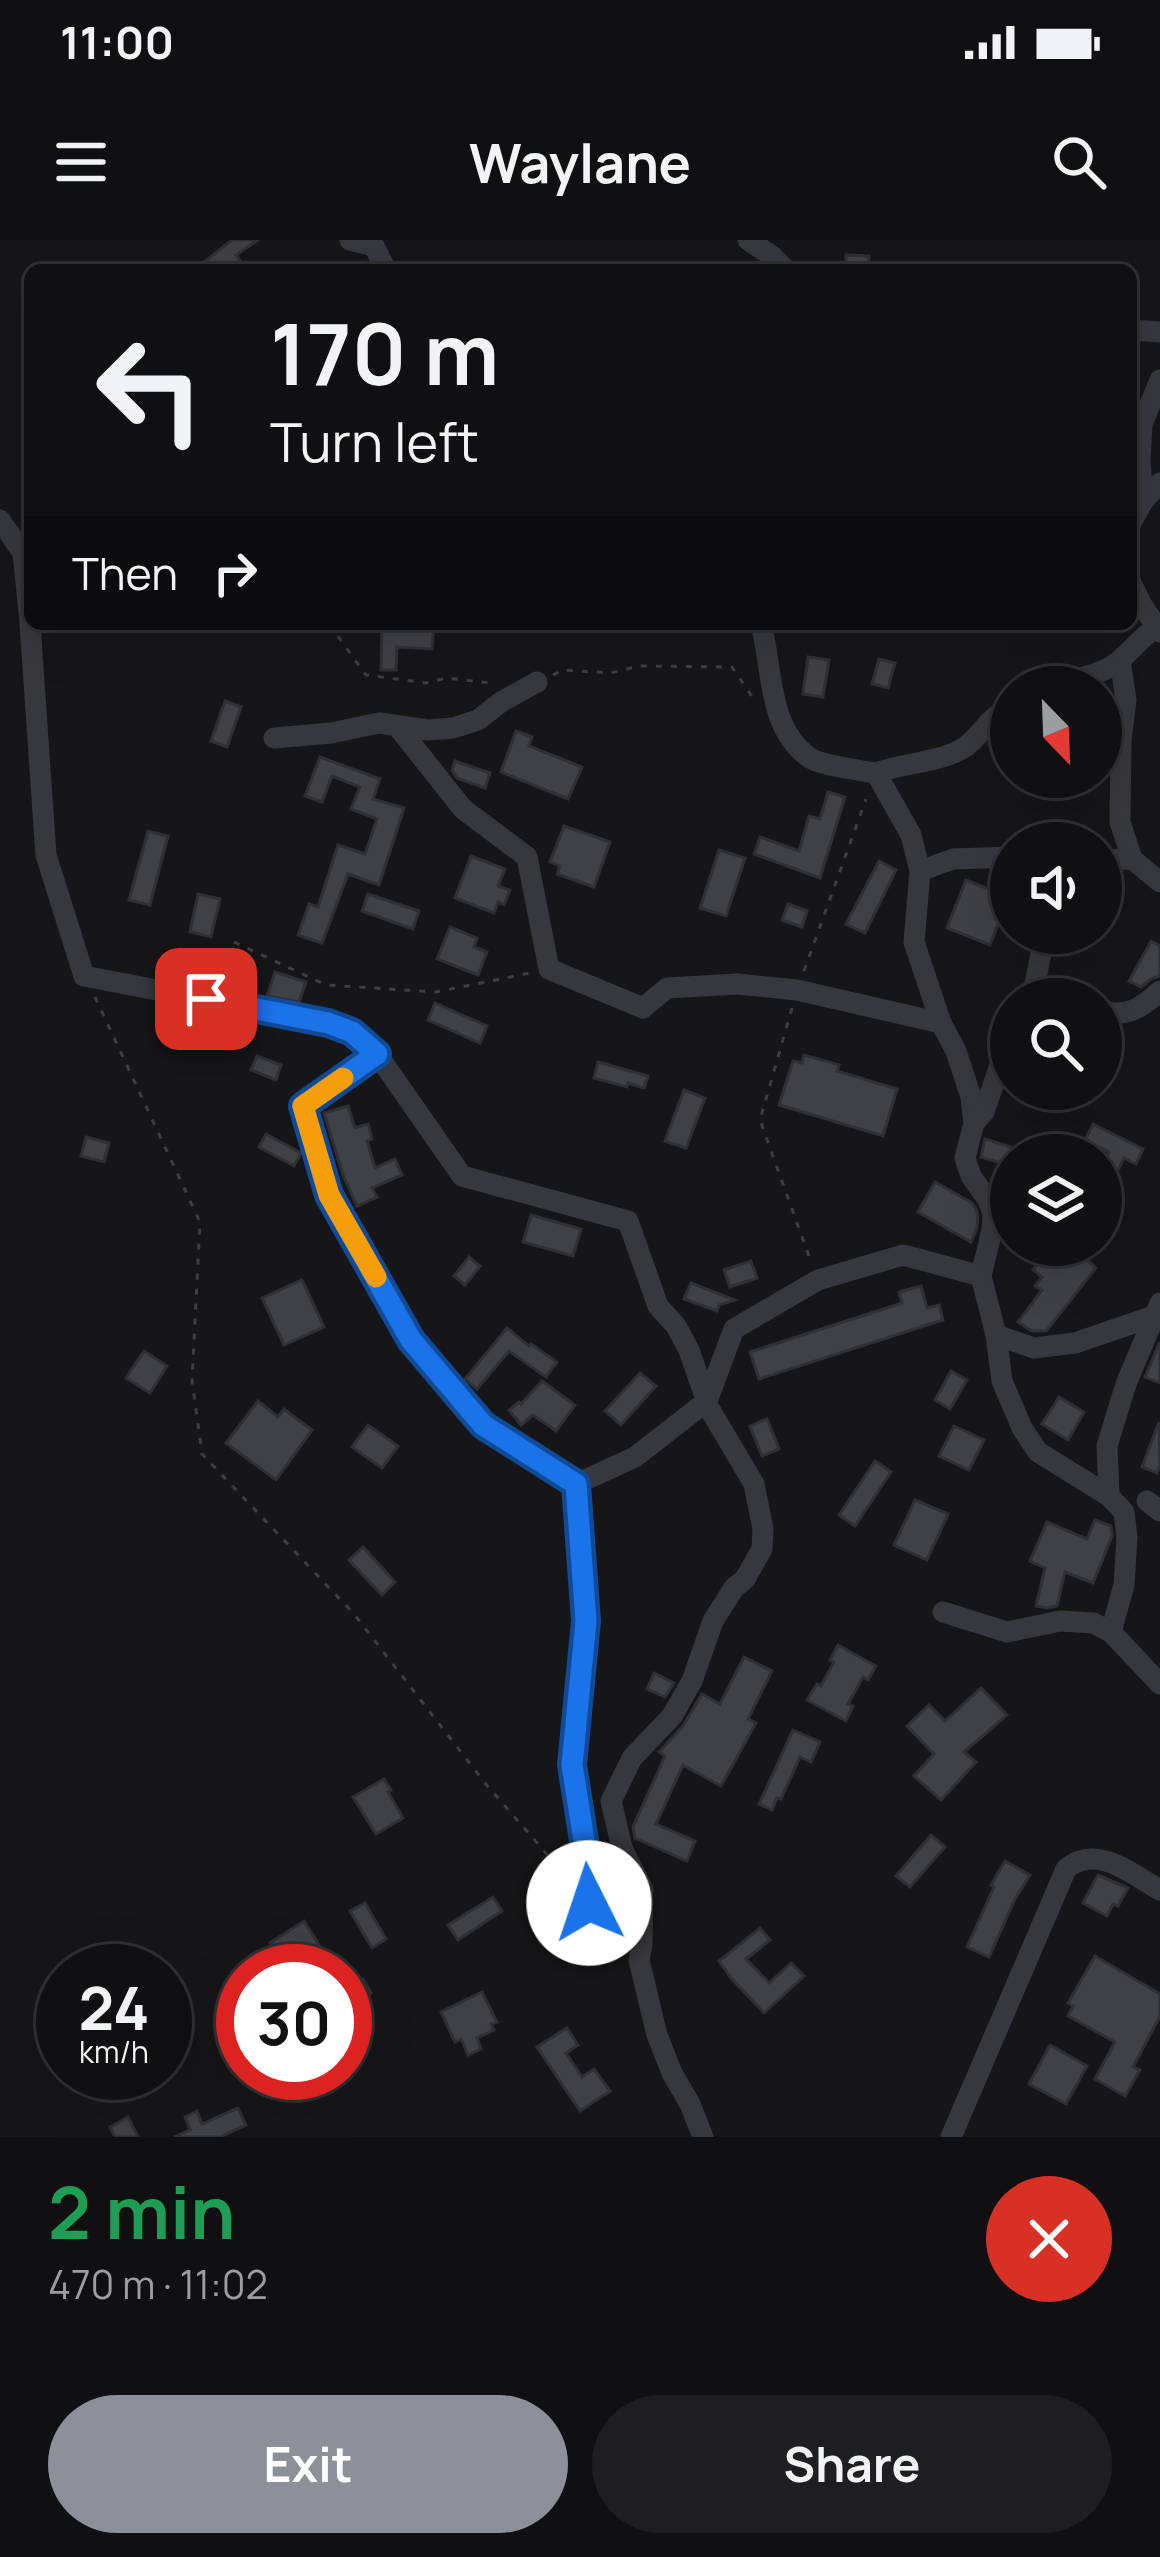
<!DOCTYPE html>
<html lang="en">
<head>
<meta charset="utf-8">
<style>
  :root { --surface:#101012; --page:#1e1e20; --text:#f1f3f6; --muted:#9c9d9f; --line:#303032; --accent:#8c9099 }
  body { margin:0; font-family:Manrope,sans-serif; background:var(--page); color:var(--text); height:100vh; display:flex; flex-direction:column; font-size:45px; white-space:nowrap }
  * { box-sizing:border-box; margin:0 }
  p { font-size:39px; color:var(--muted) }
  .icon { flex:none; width:66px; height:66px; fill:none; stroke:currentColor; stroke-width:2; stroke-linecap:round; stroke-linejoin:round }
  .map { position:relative; height:1897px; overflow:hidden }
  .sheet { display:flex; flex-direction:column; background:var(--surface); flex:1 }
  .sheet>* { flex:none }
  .guide { position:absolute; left:24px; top:24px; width:1113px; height:366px; border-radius:18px; box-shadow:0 12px 48px #0002,0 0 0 3px var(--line); background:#101012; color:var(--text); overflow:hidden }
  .needle { width:78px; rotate:157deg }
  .tools { position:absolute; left:990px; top:426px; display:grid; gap:24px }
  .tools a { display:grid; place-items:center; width:132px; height:132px; border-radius:50%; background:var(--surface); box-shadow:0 12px 48px #0002,0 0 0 3px var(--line); font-size:60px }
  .speed { position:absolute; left:36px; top:1704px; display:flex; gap:24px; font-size:60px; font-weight:700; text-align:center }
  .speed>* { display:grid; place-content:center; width:156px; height:156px; border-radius:50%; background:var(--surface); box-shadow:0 12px 48px #0002,0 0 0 3px var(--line); line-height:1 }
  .speed small { font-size:30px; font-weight:400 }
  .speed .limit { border:18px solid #d22; background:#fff; color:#111 }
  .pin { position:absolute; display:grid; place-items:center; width:102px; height:102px; color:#fff; margin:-51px; border-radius:24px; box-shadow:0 6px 18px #0006 }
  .me { position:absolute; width:132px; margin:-66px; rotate:356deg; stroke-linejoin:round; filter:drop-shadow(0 0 9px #0008) }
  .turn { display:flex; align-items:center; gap:42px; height:252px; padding:0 48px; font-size:54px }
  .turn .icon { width:156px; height:156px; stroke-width:2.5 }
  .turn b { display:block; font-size:84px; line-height:102px }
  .then { display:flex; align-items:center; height:114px; padding:0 48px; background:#0003; gap:24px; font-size:45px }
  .round { display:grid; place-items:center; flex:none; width:126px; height:126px; border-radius:63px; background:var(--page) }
  .summary { display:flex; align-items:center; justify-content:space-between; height:204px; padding:0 48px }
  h1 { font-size:72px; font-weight:700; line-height:90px; color:#1e9e55 }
  .cta { display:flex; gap:24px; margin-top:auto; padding:24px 48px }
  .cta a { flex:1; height:138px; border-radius:72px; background:var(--accent); color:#fff; font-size:48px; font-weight:700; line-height:138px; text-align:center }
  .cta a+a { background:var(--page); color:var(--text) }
  .status { display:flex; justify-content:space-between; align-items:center; height:84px; padding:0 60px; background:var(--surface); direction:ltr }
  .status svg { height:33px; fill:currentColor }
  header { display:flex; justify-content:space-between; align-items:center; height:156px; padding:0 48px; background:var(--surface); font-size:54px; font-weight:700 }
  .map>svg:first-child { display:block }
  .building { fill:#404145; stroke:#303034; stroke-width:3 }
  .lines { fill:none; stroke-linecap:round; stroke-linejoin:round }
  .path { stroke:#3d3f44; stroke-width:3; stroke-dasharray:6 9; stroke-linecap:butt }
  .minor { stroke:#37383d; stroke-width:21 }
  .route-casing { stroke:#114b97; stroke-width:30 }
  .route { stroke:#1a73e8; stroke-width:21 }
  .slow { stroke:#f59e0b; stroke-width:21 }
</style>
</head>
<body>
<div class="status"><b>11:00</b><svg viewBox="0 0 49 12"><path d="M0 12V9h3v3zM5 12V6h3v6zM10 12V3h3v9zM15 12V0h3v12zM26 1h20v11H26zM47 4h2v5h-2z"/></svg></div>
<header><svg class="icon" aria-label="menu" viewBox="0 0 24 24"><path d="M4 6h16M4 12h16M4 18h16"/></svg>Waylane<svg class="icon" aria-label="search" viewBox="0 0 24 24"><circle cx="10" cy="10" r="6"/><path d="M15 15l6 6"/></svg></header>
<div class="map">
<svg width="1160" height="1897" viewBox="0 0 1160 1897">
  <rect width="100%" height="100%" fill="#161618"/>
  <g class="building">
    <path d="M232,0H258L236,15L247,30H194Z"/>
    <path d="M846,15L869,16L868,30H846Z"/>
    <path d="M382,384H434L432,409L397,407L396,430H381Z"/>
    <path d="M808,417L829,420L823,457L803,454Z"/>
    <path d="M879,419L895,423L888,448L872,444Z"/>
    <path d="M225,461L241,467L227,507L211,501Z"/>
    <path d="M516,491L532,497L529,506L582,527L568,559L501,532Z"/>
    <path d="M320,517L380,539L373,559L404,568L379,645L348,634L322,703L298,695L309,664L318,667L338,605L365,614L377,579L351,569L360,547L332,536L322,562L305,556Z"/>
    <path d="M455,521L490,533L485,548L457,538L452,530Z"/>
    <path d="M828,552L845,557L820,638L754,614L760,597L799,611L809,576L820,579Z"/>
    <path d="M564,586L610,602L594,647L557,634L560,626L550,622Z"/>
    <path d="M148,591L168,596L150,665L129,660Z"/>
    <path d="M719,610L745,618L726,676L700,668Z"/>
    <path d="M471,616L505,629L498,646L510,650L504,665L498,662L494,673L455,658Z"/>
    <path d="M879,621L896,630L865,693L846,684Z"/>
    <path d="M966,640L1008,657L990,705L947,688Z"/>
    <path d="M198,654L220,659L211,697L190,692Z"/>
    <path d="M368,654L419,671L413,689L362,671Z"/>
    <path d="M788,664L807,671L802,687L782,680Z"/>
    <path d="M450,687L477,698L474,707L487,712L478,735L437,719Z"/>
    <path d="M1151,701L1160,706V736L1151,739L1141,747L1129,741Z"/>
    <path d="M275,732L306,742L299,762L267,756Z"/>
    <path d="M435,763L487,786L480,803L428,780Z"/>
    <path d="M804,815L839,825L837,831L897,849L883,896L779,865L793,821L802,823Z"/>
    <path d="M257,816L281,825L276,840L251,830Z"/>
    <path d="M598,822L648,836L644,848L628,843L627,847L594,838Z"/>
    <path d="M684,850L705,858L686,908L665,901Z"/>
    <path d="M348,866L355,888L368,884L372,899L367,901L375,928L395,919L402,935L372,948L377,957L357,966L343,935L324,873Z"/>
    <path d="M1093,884L1143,909L1136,924L1124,918L1101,964V928L1109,912L1085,900Z"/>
    <path d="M266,894L301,913L294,926L259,907Z"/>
    <path d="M86,897L109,903L104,922L81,916Z"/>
    <path d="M985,899L1011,907V926L981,917Z"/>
    <path d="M935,942L972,963L975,967L978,975L977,988L971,1002L918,972Z"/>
    <path d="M531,975L581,989L573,1016L523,1002Z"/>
    <path d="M1068,1005H1096L1086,1019L1096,1028L1046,1091H1032L1018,1082L1042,1050L1035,1046L1042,1037L1033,1030L1050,1008L1060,1016Z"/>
    <path d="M469,1017L480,1026L465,1045L454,1036Z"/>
    <path d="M751,1021L757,1038L730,1047L724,1030Z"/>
    <path d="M302,1040L324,1087L284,1105L262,1058Z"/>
    <path d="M691,1043L735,1060L719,1065L717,1071L684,1059Z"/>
    <path d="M921,1046L927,1068L939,1065L943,1080L759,1139L750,1112L902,1063L899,1052Z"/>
    <path d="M507,1088L529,1106L531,1104L557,1122L546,1137L509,1111L477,1149L465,1139Z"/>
    <path d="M1160,1102V1143L1145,1137Z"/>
    <path d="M144,1111L167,1126L150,1153L126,1138Z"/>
    <path d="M951,1131L967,1140L950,1169L935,1160Z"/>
    <path d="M640,1133L656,1146L621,1185L605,1171Z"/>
    <path d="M542,1141L575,1165L556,1191L533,1175L521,1185L509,1170L519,1162L521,1164Z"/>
    <path d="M1059,1157L1084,1172L1068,1200L1042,1184Z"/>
    <path d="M258,1161L278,1177L284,1169L312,1190L276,1240L226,1203Z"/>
    <path d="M767,1179L779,1209L762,1216L750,1186Z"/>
    <path d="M1159,1182L1160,1225L1157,1233L1142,1227Z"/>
    <path d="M368,1185L398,1206L382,1228L352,1207Z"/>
    <path d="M954,1186L984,1200L969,1230L939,1216Z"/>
    <path d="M875,1221L891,1232L855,1286L839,1275Z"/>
    <path d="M915,1260L948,1274L927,1320L894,1305Z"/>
    <path d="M1095,1280L1111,1286L1112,1296L1093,1343L1065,1332L1057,1366L1048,1368L1036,1366L1045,1328L1030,1321L1047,1282L1087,1299Z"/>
    <path d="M363,1307L395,1342L382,1355L349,1320Z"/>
    <path d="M838,1405L876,1426L868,1440L863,1437L848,1464L853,1466L846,1481L807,1460L817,1444L821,1446L834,1422L830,1420Z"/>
    <path d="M744,1417L772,1431L748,1479L756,1483L721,1546L683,1525L656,1584L695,1601L687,1621L635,1598L633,1587L665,1516L659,1512L683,1486L702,1454L720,1464Z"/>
    <path d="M654,1433L674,1443L665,1457L647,1449Z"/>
    <path d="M981,1448L1007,1475L964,1512L976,1522L941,1560L914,1536L934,1514L907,1486L929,1465L945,1481Z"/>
    <path d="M793,1490L820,1502L811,1522L800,1517L781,1559L777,1558L772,1570L759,1564Z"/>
    <path d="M384,1539L391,1550L388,1552L403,1578L376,1594L353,1557Z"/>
    <path d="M931,1595L945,1607L910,1647L896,1636Z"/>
    <path d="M1005,1621L1030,1635L1015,1659L989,1717L967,1707L994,1647L991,1645Z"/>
    <path d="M1098,1635L1128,1648L1118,1666L1113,1664L1107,1676L1083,1663Z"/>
    <path d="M493,1657L502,1671L458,1700L448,1685Z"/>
    <path d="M365,1663L386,1699L372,1708L350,1671Z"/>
    <path d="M304,1681L319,1705L311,1710L318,1721L302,1731H288L270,1703Z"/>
    <path d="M760,1688L770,1700L746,1719L769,1743L791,1723L804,1736L764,1773L731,1738L719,1721Z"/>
    <path d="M1095,1716L1160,1754V1776L1133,1827L1140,1830L1125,1856L1095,1839L1115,1802L1068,1776L1073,1766L1068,1763Z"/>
    <path d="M363,1739L371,1753L345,1769V1750Z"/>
    <path d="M482,1752L497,1782L491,1784L494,1790L477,1798L481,1809L468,1815L461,1799L455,1802L441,1772Z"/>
    <path d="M567,1788L578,1805L566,1813L582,1837L594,1829L610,1851L580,1871L537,1807Z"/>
    <path d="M1050,1805L1087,1826L1066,1864L1029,1844Z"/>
    <path d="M111,1833H143L150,1847L123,1859Z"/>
    <path d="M238,1868L246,1885L220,1897H174L190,1890L185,1877L197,1871L202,1884Z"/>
    <path d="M128,1877L138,1897H115L110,1887Z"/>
  </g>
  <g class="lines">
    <g class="path">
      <path d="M329,384L366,435L426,443L446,438L491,443"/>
      <path d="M553,435L563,430L611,433L639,426L732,427L753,458"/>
      <path d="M234,702L326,745L436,752L530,733"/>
      <path d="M804,731L866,559"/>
      <path d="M95,757L200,982L192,1140L202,1214L354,1374L485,1543L571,1642"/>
      <path d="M792,768L760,880L811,1022"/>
      <path d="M601,1676L622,1700"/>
    </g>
    <g class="minor">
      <path d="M350,0L374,6L386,30"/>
      <path d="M748,0L772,16L786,30"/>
      <path d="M1131,90L1160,92"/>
      <path d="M1143,261L1140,221L1142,184L1160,140"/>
      <path d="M0,280L23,313L30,382"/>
      <path d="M1131,283L1143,261L1160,243"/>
      <path d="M1131,343L1142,365L1160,392"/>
      <path d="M30,384L46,615L84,736L328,783L352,792L377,814L462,936L628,981L658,1066L676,1086L689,1110L709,1168L754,1244L763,1289L762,1309L745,1339L734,1348L713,1381L692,1441L672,1476L632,1518L611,1561L622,1608L643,1649L642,1705L639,1720L657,1795L672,1833L690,1864L703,1897"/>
      <path d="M761,384C773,429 767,488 810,518C823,526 859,530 876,533L911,595L920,631L914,702L941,783L956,811L971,857L974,883L965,918L971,936L988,960L993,973L992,990L981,1036L996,1095L1002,1141L1022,1188L1038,1212L1109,1256L1124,1272L1127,1297L1124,1345L1111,1392"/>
      <path d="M1120,420L1126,460L1121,501L1120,582L1132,619L1160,642"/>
      <path d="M1056,447C1076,438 1102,435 1119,421C1132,410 1141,398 1155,388"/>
      <path d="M398,487L463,569L527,617L549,729L643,768L667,748L737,744L797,750L941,783"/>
      <path d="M274,498L331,493L379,483L428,490L453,488L478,480L501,462L537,442"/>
      <path d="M876,533C903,523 935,523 960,510C981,499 984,479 1011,467"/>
      <path d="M1101,620L1132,619"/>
      <path d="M920,631L953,619L1011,617"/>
      <path d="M1034,749L1062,759"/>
      <path d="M1030,759L1034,749L1045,693"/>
      <path d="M1101,771C1128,777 1140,769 1160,751"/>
      <path d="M377,814L303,866L329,955L411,1099L483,1185L576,1244L586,1381L572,1525L590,1638L589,1663"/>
      <path d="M974,883L984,872L1011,792"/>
      <path d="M996,1095L1034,1108L1075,1103L1154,1076"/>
      <path d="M572,1246L635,1217L707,1161L734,1089L818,1040L903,1015L981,1036"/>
      <path d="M1109,1256L1107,1206L1126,1144L1160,1063"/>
      <path d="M1147,1261L1160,1271"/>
      <path d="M943,1372L1007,1392L1060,1381L1093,1383L1111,1392L1160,1444"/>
      <path d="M951,1897L1066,1629C1097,1603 1131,1634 1160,1650"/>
    </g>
  </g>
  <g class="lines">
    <defs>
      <path id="route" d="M206,759L328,783L352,792L377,814L303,866L329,955L411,1100L483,1185L576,1244L586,1381L572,1525L590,1638L589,1663"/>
    </defs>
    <use href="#route" class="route-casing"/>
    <use href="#route" class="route"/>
    <path class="slow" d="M343,838L303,866L329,955L376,1037"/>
  </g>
</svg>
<div class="tools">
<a><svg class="needle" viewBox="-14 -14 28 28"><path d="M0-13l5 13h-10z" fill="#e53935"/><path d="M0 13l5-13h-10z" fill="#9c9d9f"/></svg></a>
<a><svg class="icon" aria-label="sound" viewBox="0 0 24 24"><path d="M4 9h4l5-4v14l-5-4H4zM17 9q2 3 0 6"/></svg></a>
<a><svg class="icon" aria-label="search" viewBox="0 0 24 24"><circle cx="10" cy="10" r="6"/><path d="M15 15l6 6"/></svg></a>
<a><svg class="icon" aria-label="layers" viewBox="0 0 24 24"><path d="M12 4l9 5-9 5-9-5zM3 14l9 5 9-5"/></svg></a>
</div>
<div class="speed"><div>24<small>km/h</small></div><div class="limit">30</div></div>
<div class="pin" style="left:206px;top:759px;background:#d93025"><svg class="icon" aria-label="arrive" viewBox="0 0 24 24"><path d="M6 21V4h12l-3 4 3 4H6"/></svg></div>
<svg class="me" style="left:589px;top:1663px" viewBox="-20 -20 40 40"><circle r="19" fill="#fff"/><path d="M0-13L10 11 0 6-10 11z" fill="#1a73e8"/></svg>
<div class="guide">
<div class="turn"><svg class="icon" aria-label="left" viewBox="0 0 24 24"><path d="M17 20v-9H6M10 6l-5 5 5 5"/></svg><div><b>170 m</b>Turn left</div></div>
<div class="then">Then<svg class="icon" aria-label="right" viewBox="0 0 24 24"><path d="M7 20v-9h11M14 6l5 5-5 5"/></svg></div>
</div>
</div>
<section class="sheet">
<div class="summary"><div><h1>2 min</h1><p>470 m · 11:02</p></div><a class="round" style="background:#d93025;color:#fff"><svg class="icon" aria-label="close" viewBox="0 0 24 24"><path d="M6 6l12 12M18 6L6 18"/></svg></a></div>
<div class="cta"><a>Exit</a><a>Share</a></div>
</section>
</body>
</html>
